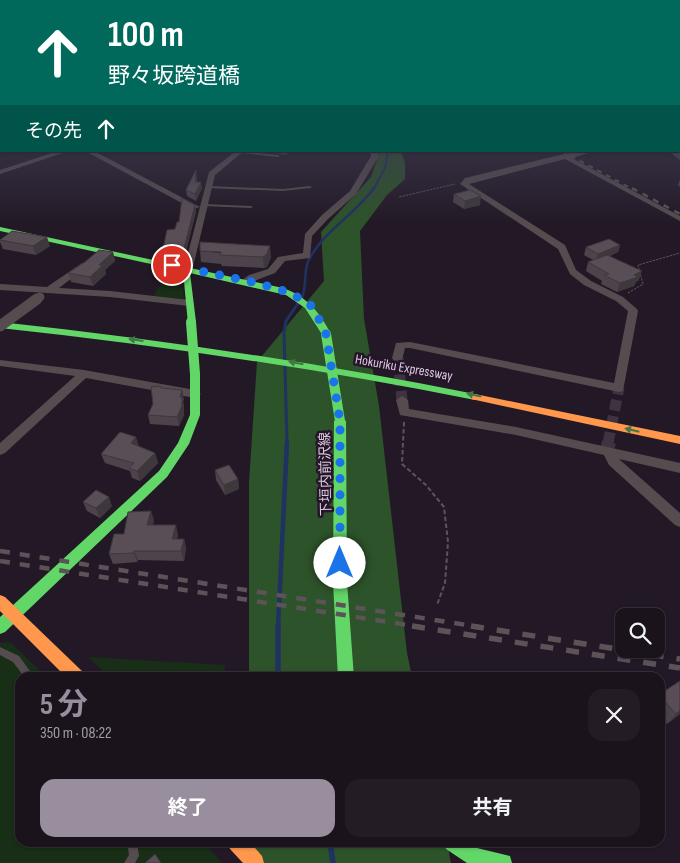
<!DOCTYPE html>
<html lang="ja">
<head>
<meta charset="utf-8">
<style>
  :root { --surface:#1a131c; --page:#231c25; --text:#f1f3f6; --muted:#9f9ea3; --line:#38323b; --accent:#998e9d }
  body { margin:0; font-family:"Sofia Sans Condensed","Noto Sans JP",sans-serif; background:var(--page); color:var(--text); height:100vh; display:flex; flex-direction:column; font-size:19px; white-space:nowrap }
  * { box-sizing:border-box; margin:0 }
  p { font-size:16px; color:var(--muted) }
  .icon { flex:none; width:28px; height:28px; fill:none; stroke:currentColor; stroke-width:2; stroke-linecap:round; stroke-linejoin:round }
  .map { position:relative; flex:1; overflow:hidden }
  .details { position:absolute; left:15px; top:672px; width:650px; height:175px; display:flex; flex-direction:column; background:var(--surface); border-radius:15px; box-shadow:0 1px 4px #0004,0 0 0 1px var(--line) }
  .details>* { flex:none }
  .banner { position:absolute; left:0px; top:0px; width:680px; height:152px; box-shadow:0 1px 4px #0004,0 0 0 1px var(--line); background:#00695c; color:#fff; overflow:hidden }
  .tools { position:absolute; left:615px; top:608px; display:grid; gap:10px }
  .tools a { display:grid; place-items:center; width:50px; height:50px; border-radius:10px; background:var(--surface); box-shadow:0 1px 4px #0004,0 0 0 1px var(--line); font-size:25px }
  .pin { position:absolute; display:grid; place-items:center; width:42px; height:42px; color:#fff; margin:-21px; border:2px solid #fff; border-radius:50%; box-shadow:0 1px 5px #0007 }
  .me { position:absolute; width:55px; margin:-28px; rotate:0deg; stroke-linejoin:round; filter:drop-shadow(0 0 4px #0008) }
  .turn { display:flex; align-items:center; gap:18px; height:105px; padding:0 25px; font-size:22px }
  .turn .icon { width:65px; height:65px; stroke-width:2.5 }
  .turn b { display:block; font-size:35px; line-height:42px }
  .then { display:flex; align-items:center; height:48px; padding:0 25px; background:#0003; gap:10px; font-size:19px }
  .round { display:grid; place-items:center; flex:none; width:52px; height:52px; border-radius:15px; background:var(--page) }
  .overview { display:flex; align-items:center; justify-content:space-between; height:85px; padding:0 25px }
  h1 { font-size:30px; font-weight:700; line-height:38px; color:var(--accent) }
  .primary-button { display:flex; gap:10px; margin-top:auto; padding:10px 25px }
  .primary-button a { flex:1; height:58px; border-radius:15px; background:var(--accent); color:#fff; font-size:20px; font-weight:700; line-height:58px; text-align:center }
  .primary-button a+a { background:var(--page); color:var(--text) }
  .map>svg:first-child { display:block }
  .green { fill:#182e16 }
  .forest { fill:#2d532a }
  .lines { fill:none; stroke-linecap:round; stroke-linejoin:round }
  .stream-far4 { stroke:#1f3262; stroke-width:2 }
  .stream-far3 { stroke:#1f3262; stroke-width:2.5 }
  .stream-far2 { stroke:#1f3262; stroke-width:3 }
  .stream-far1 { stroke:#1f3262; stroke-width:4.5 }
  .stream { stroke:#1f3262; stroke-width:5.5 }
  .street-tunnel-far1 { stroke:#3e3441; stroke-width:11; stroke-dasharray:11 5.5; stroke-linecap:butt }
  .street-tunnel { stroke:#3e3441; stroke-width:14; stroke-dasharray:14 8; stroke-linecap:butt }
  .path-far1 { stroke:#5d5459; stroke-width:1; stroke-dasharray:2.5 1; stroke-linecap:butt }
  .path { stroke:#5d5459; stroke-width:2; stroke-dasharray:4.5 2.5; stroke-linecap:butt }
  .lane { fill:#564c4f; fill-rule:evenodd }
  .street { fill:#564c4f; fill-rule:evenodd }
  .fast { fill:#63d668; fill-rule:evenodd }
  .slow { fill:#ff974d; fill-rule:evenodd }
  .rail-far3 { stroke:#5b5357; stroke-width:2; stroke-dasharray:5 5; stroke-linecap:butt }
  .rail-far2 { stroke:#5b5357; stroke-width:2.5; stroke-dasharray:6 6; stroke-linecap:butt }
  .rail-far1 { stroke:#5b5357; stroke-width:4.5; stroke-dasharray:10 10; stroke-linecap:butt }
  .rail { stroke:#5b5357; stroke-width:5.5; stroke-dasharray:13 13; stroke-linecap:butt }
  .street-bridge-far1 { stroke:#564c4f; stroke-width:9 }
  .street-bridge { stroke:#564c4f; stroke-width:11 }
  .fast-bridge { stroke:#63d668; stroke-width:10 }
  .wall { fill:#4d434a }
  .shaded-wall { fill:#3e373c }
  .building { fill:#594e56; stroke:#3e373c }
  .oneway { fill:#44754a }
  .route { stroke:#1a73e8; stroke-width:9; stroke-dasharray:0 16.2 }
  .labels { text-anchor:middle; stroke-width:5; stroke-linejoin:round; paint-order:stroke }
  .street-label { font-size:14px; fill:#d9cddd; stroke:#26142b }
</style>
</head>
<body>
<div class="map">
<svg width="680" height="863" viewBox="0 0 680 863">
  <rect width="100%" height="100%" fill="#231926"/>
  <g class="green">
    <path d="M162,283L178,285L183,290L184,300L153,296Z"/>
    <path d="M10,642L46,677L20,678V842L204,843L222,863H0V643Z"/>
    <path d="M88,657L225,665L224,677H110Z"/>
  </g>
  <g class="forest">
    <path d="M380,151H401L405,163V179L387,195L360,231L364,319L379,406L407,653L412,677L249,678V482L257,362L324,281L321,232L371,177Z"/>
    <path d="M252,843H447L451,863H252Z"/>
  </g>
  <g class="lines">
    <path class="stream-far4" d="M373,190L385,168L388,151"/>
    <path class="stream-far3" d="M301,300C308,287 302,269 311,256C327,229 356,213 374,188"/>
    <path class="stream-far2" d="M287,443L284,333L286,321L301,299"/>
    <path class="stream-far1" d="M278,627L287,442"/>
    <g class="stream">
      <path d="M278,678V626"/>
      <path d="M330,842L333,863"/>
    </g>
    <g class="street-tunnel-far1">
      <path d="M398,358L402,400"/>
      <path d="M608,443L619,388"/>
    </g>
    <path class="street-tunnel" d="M607,450L609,442"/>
    <g class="path-far1">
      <path d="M399,197L455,184"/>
      <path d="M628,293L643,284L638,265L680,253"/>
    </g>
    <path class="path" d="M404,422L402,464L426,485L444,507L448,542L445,583L437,605"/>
    <g class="lane">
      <path d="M240,151L278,155L280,156L278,157L241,153L239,152Z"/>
      <path d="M207,186L283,189L310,186L312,187L310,188L283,191L208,188H207Z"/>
      <path d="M203,204L251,206L253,207L251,208L204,206L202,205Z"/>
      <path d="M0,647L19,656L35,678H25L13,662L0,655Z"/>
      <path d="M127,842H137L139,856L135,863H124L129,855Z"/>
    </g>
    <g class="street">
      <path d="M0,104L1,105V109H0Z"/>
      <rect x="679" y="107" width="1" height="7"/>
      <path d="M58,151H69L0,174V170Z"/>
      <path d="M85,151H94L200,207L209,172L236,151H244L215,175L192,271L189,272L184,269L200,207L193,209Z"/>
      <path d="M370,151H377L379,156L356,194L328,219L312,236L310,258L285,261L275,273L249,283H243L241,281L249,275L268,269L278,257L303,253L305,234L322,215L350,191L371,156Z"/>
      <path d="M582,151H595L572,158L680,216V221L565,159L469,184L565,245L576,270L591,281L623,297L637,309L638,311L623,391L619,392L410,348H405L402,360H394L392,358L396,343L410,342L614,383L628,311L616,301L584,285L570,274L558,249L460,184L465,178L564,154Z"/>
      <path d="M82,263L87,266L85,268L59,288L110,291L189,300L194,303L189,306L110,297L0,290V284L47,287Z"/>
      <path d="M0,360L84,370L195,390L201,394L195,398L86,378L5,453L0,455V443L75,376L0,366Z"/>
      <path d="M402,396L408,400L409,409L516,427L680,463V473L619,459L680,513V527L675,525L609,465L604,455L516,435L400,415L396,400Z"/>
    </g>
    <g class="fast">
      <path d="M0,227L283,288C307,297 319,311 331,334L329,336H323L305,308L286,295L190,273L196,322L194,324H188L183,271L0,231Z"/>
      <path d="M0,322C160,339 318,363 475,394L480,397L475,400C318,369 160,345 0,328Z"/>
      <path d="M195,371L200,374V415L189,444L167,477L5,632L0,634V617L159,471L178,443L190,415V374Z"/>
      <path d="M340,417L346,421L347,582L354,678H338L333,582L334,421Z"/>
      <path d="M444,842H470L477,848L510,856L512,863H467L446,849Z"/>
    </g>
    <g class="slow">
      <path d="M475,394L680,436V444L471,399L470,397Z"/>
      <path d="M0,595L5,597L84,673L86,678H67L0,611Z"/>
      <path d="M228,842H250L262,856L264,863H243L230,849Z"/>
    </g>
    <path class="rail-far3" d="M562,151L634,190"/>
    <path class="rail-far2" d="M632,188L680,214"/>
    <g class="rail-far1">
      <path d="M0,551L479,627"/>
      <path d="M0,561L420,627"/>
    </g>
    <g class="rail">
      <path d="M412,626L680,668"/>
      <path d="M471,626L680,659"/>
    </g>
    <path class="street-bridge-far1" d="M35,300L40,297"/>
    <path class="street-bridge" d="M0,326L37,299"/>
    <g class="fast-bridge">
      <path d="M191,322L195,374"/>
      <path d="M326,334L340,421"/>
    </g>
  </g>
  <g class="wall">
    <path d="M679,138H680V160L668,151H679Z"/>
    <path d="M276,151H291L286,155L276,153Z"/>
    <path d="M196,170L197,182L202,188L196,201L187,196L186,190Z"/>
    <path d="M680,179V187L678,185Z"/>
    <path d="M454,194L480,205L464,209L453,202Z"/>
    <path d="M195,205L196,212L184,259L164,257L163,249L179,222Z"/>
    <path d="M0,240L50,246L36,255L3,249L0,242Z"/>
    <path d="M620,245L618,252L610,256L639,280L636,282L634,286L617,292L601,284L602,281L586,271L588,262L593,260L584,255L586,247Z"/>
    <path d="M200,251L271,257L267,267L264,268L222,266L221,264L201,262Z"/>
    <path d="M113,252L115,261L105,270L106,274L93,286L71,282L68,273L85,262Z"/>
    <path d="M161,388L184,399L183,402L184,406V415L179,426L150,424L148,415Z"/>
    <path d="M139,447L155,453L158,463L140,481L132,478L130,471L105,463L101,454Z"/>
    <path d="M215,470L238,479L239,489L225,495L216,480Z"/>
    <path d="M83,502L112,506L100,518L87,511Z"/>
    <path d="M154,520L153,525L178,535L177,539H184L186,549L184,561L138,560L137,562L113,564L109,554L124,534Z"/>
    <path d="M680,681V714L667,724L660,717V694Z"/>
  </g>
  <g class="shaded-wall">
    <path d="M286,151H291L286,155Z"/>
    <path d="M201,182L202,188L196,201L195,194Z"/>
    <path d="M481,196L480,205L464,209L465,201Z"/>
    <path d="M195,205L196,212L184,259L183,252Z"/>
    <path d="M47,237L50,246L36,255L33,246Z"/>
    <path d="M620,245L618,252L595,262L598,254Z"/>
    <path d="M270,246L271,257L267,267L264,268L263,257Z"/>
    <path d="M113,252L115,261L105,270L106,274L93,286L90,277L99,265Z"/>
    <path d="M642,271L639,280L636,282L634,286L617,292L620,283L634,275Z"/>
    <path d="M182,390L184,399L183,402L184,406V415L179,426L177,417L180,397Z"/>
    <path d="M136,437L139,446L131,443Z"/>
    <path d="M155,453L158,463L140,481L137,471Z"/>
    <path d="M238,479L239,489L225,495L224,485Z"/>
    <path d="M109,497L112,506L100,518L96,508Z"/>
    <path d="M151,511L154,520L150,535L147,525Z"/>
    <path d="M176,525L178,535L175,549L172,539Z"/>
    <path d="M184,539L186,549L184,561L181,551Z"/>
    <path d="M134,551L138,560L137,562L134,553Z"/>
    <path d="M680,710V714L667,724L676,714Z"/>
  </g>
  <g class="building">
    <rect x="679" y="138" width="1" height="13"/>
    <path d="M196,170L195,182H201L195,194L186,190Z"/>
    <path d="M470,190L481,196L465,201L454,194Z"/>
    <path d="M182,198L195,205L183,252L163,249L167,230L175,229L177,222H179Z"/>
    <path d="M12,231L47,237L33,246L0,240Z"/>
    <path d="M609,239L620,245L598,254L586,247Z"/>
    <path d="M200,242L270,246L266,255L263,257L220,255L221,252L200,251Z"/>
    <path d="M99,250L113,252L99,265H103L90,277L68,273L85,262Z"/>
    <path d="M607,255L642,271L634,275L638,277L620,283L604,275L609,274L588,262Z"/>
    <path d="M160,386L161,388L182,390L180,397H182V406L177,417L148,415L153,404L151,387Z"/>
    <path d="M120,432L136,437L131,443L155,453L137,471L129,468L134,463L101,454Z"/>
    <path d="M229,465L238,479L224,485L215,470Z"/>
    <path d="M96,490L109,497L96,508L83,502Z"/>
    <path d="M151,511L147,525H176L172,539H184L181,551H134V553L109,554L114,534H124L128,512Z"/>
    <path d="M680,681V710L676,714L660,696V694Z"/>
    <path d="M155,854L161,863H145Z"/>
  </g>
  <defs><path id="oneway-solid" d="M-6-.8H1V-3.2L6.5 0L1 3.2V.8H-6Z" transform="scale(1.25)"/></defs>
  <g class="oneway">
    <use href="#oneway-solid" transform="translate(136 340) rotate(-173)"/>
    <use href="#oneway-solid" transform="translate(296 363) rotate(-170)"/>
    <use href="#oneway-solid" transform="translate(474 395) rotate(-168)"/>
    <use href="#oneway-solid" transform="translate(632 430) rotate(-167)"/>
  </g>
  <linearGradient id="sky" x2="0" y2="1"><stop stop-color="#130e15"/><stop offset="0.46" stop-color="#3f3e52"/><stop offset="1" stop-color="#3f3e52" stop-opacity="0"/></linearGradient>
  <rect width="680" height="224" fill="url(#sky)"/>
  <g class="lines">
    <path class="route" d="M172,265L257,283L287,292L309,303L316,313L326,334L340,421V563"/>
  </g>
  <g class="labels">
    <g class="street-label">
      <text transform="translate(404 367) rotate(10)" y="5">Hokuriku Expressway</text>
      <text transform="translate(325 474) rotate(-91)" y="5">下垣内前沢線</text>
    </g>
  </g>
</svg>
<div class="tools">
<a><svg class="icon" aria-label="search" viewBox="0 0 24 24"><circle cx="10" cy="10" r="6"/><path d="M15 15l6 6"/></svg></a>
</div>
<div class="pin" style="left:172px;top:265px;background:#d93025"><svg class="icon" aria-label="arrive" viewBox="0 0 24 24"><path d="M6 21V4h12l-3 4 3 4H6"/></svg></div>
<svg class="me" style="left:340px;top:563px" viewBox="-20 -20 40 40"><circle r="19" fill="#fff"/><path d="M0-13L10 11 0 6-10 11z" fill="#1a73e8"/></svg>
<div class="banner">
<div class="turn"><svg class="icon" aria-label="ahead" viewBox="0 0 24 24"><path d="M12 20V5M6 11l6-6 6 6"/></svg><div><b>100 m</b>野々坂跨道橋</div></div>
<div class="then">その先<svg class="icon" aria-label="ahead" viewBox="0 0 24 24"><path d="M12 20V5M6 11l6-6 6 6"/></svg></div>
</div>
<section class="details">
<div class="overview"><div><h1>5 分</h1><p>350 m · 08:22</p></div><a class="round"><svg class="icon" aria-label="close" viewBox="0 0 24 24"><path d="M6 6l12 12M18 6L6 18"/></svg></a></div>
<div class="primary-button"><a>終了</a><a>共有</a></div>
</section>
</div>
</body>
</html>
